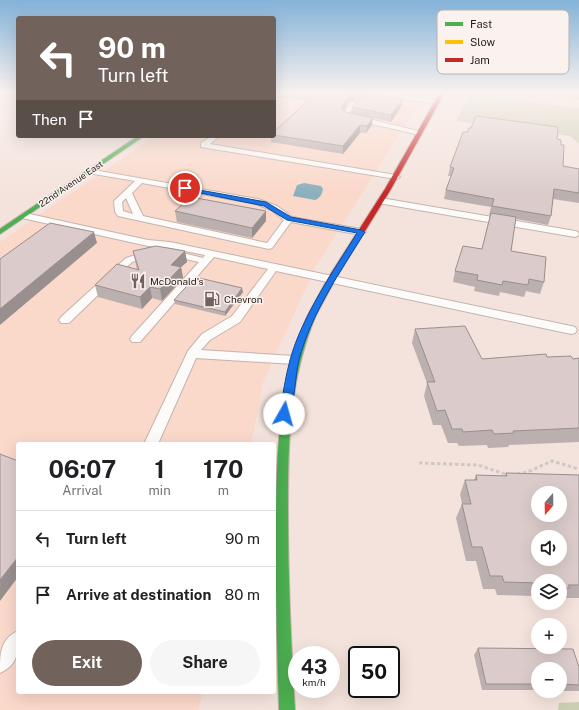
<!DOCTYPE html>
<html lang="en">
<head>
<meta charset="utf-8">
<style>
  :root { --surface:#fff; --page:#f6f6f6; --text:#202124; --muted:#757577; --line:#e0e0e0; --accent:#71625c }
  body { margin:0; font-family:"Public Sans",sans-serif; background:var(--page); color:var(--text); height:100vh; display:flex; flex-direction:column; font-size:15px; white-space:nowrap }
  * { box-sizing:border-box; margin:0 }
  p { font-size:13px; color:var(--muted) }
  .icon { flex:none; width:22px; height:22px; fill:none; stroke:currentColor; stroke-width:2; stroke-linecap:round; stroke-linejoin:round }
  .map { position:relative; flex:1; overflow:hidden }
  .drawer { position:absolute; left:16px; top:442px; width:260px; height:252px; display:flex; flex-direction:column; background:var(--surface); border-radius:4px; box-shadow:0 4px 16px #0002 }
  .drawer>* { flex:none }
  .guide { position:absolute; left:16px; top:16px; width:260px; height:122px; border-radius:4px; box-shadow:0 4px 16px #0002; background:#71625c; color:#fff; overflow:hidden }
  .needle { width:26px; rotate:200deg }
  .buttons { position:absolute; left:531px; top:486px; display:grid; gap:8px }
  .buttons a { display:grid; place-items:center; width:36px; height:36px; border-radius:50%; background:var(--surface); box-shadow:0 4px 16px #0002; font-size:20px }
  .speed { position:absolute; left:288px; top:646px; display:flex; gap:8px; font-size:20px; font-weight:700; text-align:center }
  .speed>* { display:grid; place-content:center; width:52px; height:52px; border-radius:50%; background:var(--surface); box-shadow:0 4px 16px #0002; line-height:1 }
  .speed small { font-size:10px; font-weight:400 }
  .speed .limit { border:2px solid #111; border-radius:6px; background:#fff; color:#111 }
  .pin { position:absolute; display:grid; place-items:center; width:34px; height:34px; color:#fff; margin:-17px; border:2px solid #fff; border-radius:50%; box-shadow:0 1px 4px #0007 }
  .me { position:absolute; width:44px; margin:-22px; rotate:7deg; stroke-linejoin:round; filter:drop-shadow(0 0 3px #0008) }
  .turn { display:flex; align-items:center; gap:14px; height:84px; padding:0 16px; font-size:18px }
  .turn .icon { width:52px; height:52px; stroke-width:2.5 }
  .turn b { display:block; font-size:28px; line-height:34px }
  .then { display:flex; align-items:center; height:38px; padding:0 16px; background:#0003; gap:8px; font-size:15px }
  .eta { display:flex; justify-content:space-evenly; align-items:center; height:68px; text-align:center }
  .eta b { font-size:24px; font-weight:700; line-height:28px }
  .primary-button { display:flex; gap:8px; margin-top:auto; padding:8px 16px }
  .primary-button a { flex:1; height:46px; border-radius:24px; background:var(--accent); color:#fff; font-size:16px; font-weight:700; line-height:46px; text-align:center }
  .primary-button a+a { background:var(--page); color:var(--text) }
  ul { padding:0; list-style:none }
  li { display:flex; align-items:center; gap:12px; height:56px; padding:0 16px; border-top:1px solid var(--line) }
  li div { flex:1 }
  li b { display:block; font-size:15px }
  li em { font-style:normal }
  .map>svg:first-child { display:block }
  .built { fill:#fad8ca }
  .green { fill:#cbceb3 }
  .water { fill:#8cafbf }
  .lines { fill:none; stroke-linecap:round; stroke-linejoin:round }
  .lane-casing { stroke:#c3b4ae; stroke-width:2 }
  .fast-casing { stroke:#c3b4ae; stroke-width:2 }
  .slow-casing { stroke:#c3b4ae; stroke-width:2 }
  .jam-casing { stroke:#c3b4ae; stroke-width:2 }
  .path { stroke:#cec8c6; stroke-width:3; stroke-dasharray:3.5 2.5; stroke-linecap:butt }
  .lane { fill:#fdfbfa; fill-rule:evenodd }
  .fast { fill:#4caf50; fill-rule:evenodd }
  .slow { fill:#ffc107; fill-rule:evenodd }
  .jam { fill:#c62828; fill-rule:evenodd }
  .wall { fill:#bcafaf }
  .shaded-wall { fill:#998f8e }
  .building { fill:#dbcccb; stroke:#998f8e; fill-rule:evenodd }
  .route { fill:#1a73e8; stroke:#114b97 }
  .labels { text-anchor:middle; stroke-width:3; stroke-linejoin:round; paint-order:stroke }
  .far-street-label { font-size:9px; fill:#2a1d17; stroke:#faf2ef }
  .poi-label { font-size:10px; fill:#2a1d17; stroke:#faf2ef; text-anchor:start }
  .key { fill:#faf2ef; stroke:#bcb2ae; stroke-width:1 }
  .key-label { font-size:11px; fill:#2a1d17 }
</style>
</head>
<body>
<div class="map">
<svg width="579" height="710" viewBox="0 0 579 710">
  <rect width="100%" height="100%" fill="#f4e3dc"/>
  <path class="built" d="M274,94H425L316,266L263,382L251,444H18V692H202L199,710H0V242L155,136H274Z"/>
  <g class="green">
    <path d="M485,96L579,108V144L570,136L456,121L468,99Z"/>
    <path d="M579,702V710H558L559,703Z"/>
  </g>
  <path class="water" d="M304,183L321,186L323,189C322,194 320,198 315,200L293,196L297,185Z"/>
  <g class="lines">
    <defs>
      <g id="lane">
        <path d="M374,94H389L438,100L441,102L438,104C414,101 362,87 349,114L422,132V134L420,135L346,118L342,115L350,103Z"/>
        <path d="M212,136H219L210,144L396,175L400,177L396,179L201,147V143Z"/>
        <path d="M88,169L258,199L277,206L292,217L361,229L366,232L361,235L291,222L272,248L269,249L118,216L115,212L114,201L135,181L88,173ZM142,183L256,204L271,210L284,220L267,243L143,216L132,193ZM126,198L133,214L123,211L122,202Z"/>
        <path d="M381,198L575,231L578,232L579,235L575,237L378,203L377,201Z"/>
        <path d="M25,213L148,240L170,242L571,326L575,327L577,330L575,333L571,334L276,271L240,322L210,340L201,350L294,356L298,357L300,360L298,363L294,364L196,358L158,444H144L188,351L202,334L232,316L268,269L214,257L140,342H132L130,339L132,336L199,262L168,255L166,253L168,251L171,250L203,258L205,255L170,248L148,246L22,218L21,216L22,214Z"/>
        <path d="M149,251L152,252L154,254L152,256L132,262L69,323H61L59,320L61,317L126,258Z"/>
        <path d="M18,631C18,649 20,664 0,673C0,654 0,639 18,631Z"/>
      </g>
      <g id="fast">
        <path d="M138,136H144L0,234V229Z"/>
        <path d="M312,312L316,315C288,382 288,444 288,515C288,580 291,645 295,710H279C277,646 275,581 276,516C277,444 279,383 308,315Z"/>
      </g>
      <path id="slow" d="M550,94L579,97V99L552,95Z"/>
      <path id="jam" d="M439,94H444L391,189L336,278L316,315L312,318L309,317L308,315L328,278L385,189Z"/>
    </defs>
    <use href="#lane" class="lane-casing"/>
    <use href="#fast" class="fast-casing"/>
    <use href="#slow" class="slow-casing"/>
    <use href="#jam" class="jam-casing"/>
    <g class="path">
      <path d="M419,463L478,465L508,475"/>
      <path d="M517,474L528,472L552,461L579,469"/>
    </g>
    <use href="#lane" class="lane"/>
    <use href="#fast" class="fast"/>
    <use href="#slow" class="slow"/>
    <use href="#jam" class="jam"/>
  </g>
  <g class="wall">
    <path d="M279,94H367L366,95L349,102L344,110L346,112L372,125L366,133H360L343,154L271,142V136H274V132L308,101L279,97Z"/>
    <path d="M402,105L391,122L352,113V107Z"/>
    <path d="M557,139L561,145L563,166L579,169V203L553,199L551,216L548,225L516,219L511,251L544,282L540,294L526,291L524,297L500,292L499,296L474,291L475,287L453,282L455,271L482,249L490,215H489L491,207L444,199L446,190L451,176H448L450,167Z"/>
    <path d="M175,211L266,221L252,238L177,222Z"/>
    <path d="M133,251H185L187,262L181,267L183,278L162,301L152,298L142,309L98,297L95,285L137,270Z"/>
    <path d="M243,292L225,316L175,304L174,300Z"/>
    <path d="M415,329L482,359L547,357L573,359L579,358V442L509,445L508,447L488,448L487,445L459,446L457,443H448L441,425H433L424,396L427,383L412,343Z"/>
    <path d="M506,473L579,475V598H562L560,601V581H538V601H534L533,596L497,595L495,589H483L476,561H466L456,518L462,504L460,494L465,480H474L476,475L505,476Z"/>
    <path d="M478,648L579,667V691H560V669H538V690H482L474,655Z"/>
  </g>
  <g class="shaded-wall">
    <path d="M352,94H367L366,95L349,102L341,115V108L349,95Z"/>
    <path d="M403,99L402,105L391,122V115Z"/>
    <path d="M373,118L372,125L366,133L367,126Z"/>
    <path d="M360,125V133L343,154V146Z"/>
    <path d="M266,211V221L252,238V228Z"/>
    <path d="M94,232L97,243L0,325V309Z"/>
    <path d="M185,251L187,262L181,267L183,278L162,301L160,289L171,265Z"/>
    <path d="M150,287L152,298L142,309L140,297Z"/>
    <path d="M242,288L243,292L225,316V312Z"/>
    <path d="M18,557V577L0,601V580Z"/>
  </g>
  <g class="building">
    <path d="M312,94H352L349,95L341,108L346,112L373,118L367,126L360,125L343,146L274,135V132L314,95Z"/>
    <path d="M372,95L403,99L391,115L352,107L357,101Z"/>
    <path d="M476,116L558,127L557,139L561,140V145H564L563,166L579,169V193L554,189L551,216L492,206L494,199L446,190L454,168L450,167L463,132H468L469,128H471Z"/>
    <path d="M191,197L266,211L252,228L175,211Z"/>
    <path d="M491,213L516,217L511,251L546,257L544,282L529,279L528,285L503,281L502,285L477,280L478,275L455,271L463,246L482,249Z"/>
    <path d="M50,223L94,232L0,309V259Z"/>
    <path d="M156,246L185,251L171,265L181,267L160,289L150,287L140,297L95,285L117,264L139,270L133,251Z"/>
    <path d="M195,277L242,288L225,312L174,300Z"/>
    <path d="M465,326L482,359L546,354L547,357L571,356L573,359L579,358V428L513,431L514,433L494,434L492,430L463,432L462,429H452L445,410L437,411L427,382H435L415,329Z"/>
    <path d="M0,454L18,461V557L0,580Z"/>
    <path d="M506,473L579,475V585H568L570,588H560V581H538V583L504,582L502,576H490L482,547H472L462,504H471L465,480H477L476,475L507,476ZM538,493H560V515H538ZM538,537H560V559H538Z"/>
    <path d="M478,648L573,649L579,667V685L560,684V669H538V684H486Z"/>
  </g>
  <linearGradient id="sky" x2="0" y2="1"><stop stop-color="#83b2d8"/><stop offset="0.48" stop-color="#faf2ef"/><stop offset="1" stop-color="#faf2ef" stop-opacity="0"/></linearGradient>
  <rect width="579" height="194" fill="url(#sky)"/>
  <path class="route" d="M183,187L266,202L291,217L361,230L365,232C340,272 311,314 299,360C295,376 295,404 288,417H281L279,414C283,396 285,378 290,360C302,316 333,272 357,233L287,220L264,206L185,190H183Z"/>
  <defs>
    <symbol id="restaurant-bare" viewBox="-9 -9 18 18"><path d="M-5-6h1v4h1v-4h1v4h1v-4h1v5L-1.5 .5V6h-2V.5L-5-1ZM5-6V6H3V1.5H1.5Q1.5-4 5-6Z" fill="#71625c" stroke="#faf2ef" stroke-width="2.5" paint-order="stroke"/></symbol>
    <symbol id="fuel-bare" viewBox="-9 -9 18 18"><path d="M-5.5-6h7V0h2V4h1.3V-2.5L3-4.5l.8-.8L6-3V5H2.5V1h-1V6h-7ZM-4.2-4.7v3.2H.2V-4.7Z" fill="#71625c" stroke="#faf2ef" stroke-width="2.5" paint-order="stroke"/></symbol>
  </defs>
  <g fill-rule="evenodd">
    <use href="#restaurant-bare" x="127" y="270" width="22" height="22"/>
    <use href="#fuel-bare" x="201" y="288" width="22" height="22"/>
  </g>
  <g class="labels">
    <g class="far-street-label">
      <text transform="translate(71 184) rotate(-34)" y="3">22nd Avenue East</text>
    </g>
    <g class="poi-label">
      <text x="150" y="285">McDonald's</text>
      <text x="224" y="303">Chevron</text>
    </g>
  </g>
  <rect x="437" y="10" width="132" height="64" rx="6" class="key"/>
  <rect x="445" y="22" width="18" height="4" fill="#4caf50"/>
  <rect x="445" y="40" width="18" height="4" fill="#ffc107"/>
  <rect x="445" y="58" width="18" height="4" fill="#c62828"/>
  <g class="key-label">
    <text x="470" y="28">Fast</text>
    <text x="470" y="46">Slow</text>
    <text x="470" y="64">Jam</text>
  </g>
</svg>
<div class="buttons">
<a><svg class="needle" viewBox="-14 -14 28 28"><path d="M0-13l5 13h-10z" fill="#e53935"/><path d="M0 13l5-13h-10z" fill="#757577"/></svg></a>
<a><svg class="icon" aria-label="sound" viewBox="0 0 24 24"><path d="M4 9h4l5-4v14l-5-4H4zM17 9q2 3 0 6"/></svg></a>
<a><svg class="icon" aria-label="layers" viewBox="0 0 24 24"><path d="M12 4l9 5-9 5-9-5zM3 14l9 5 9-5"/></svg></a>
<a>+</a>
<a>−</a>
</div>
<div class="speed"><div>43<small>km/h</small></div><div class="limit">50</div></div>
<div class="pin" style="left:185px;top:188px;background:#d93025"><svg class="icon" aria-label="arrive" viewBox="0 0 24 24"><path d="M6 21V4h12l-3 4 3 4H6"/></svg></div>
<svg class="me" style="left:284px;top:414px" viewBox="-20 -20 40 40"><circle r="19" fill="#fff"/><path d="M0-13L10 11 0 6-10 11z" fill="#1a73e8"/></svg>
<div class="guide">
<div class="turn"><svg class="icon" aria-label="left" viewBox="0 0 24 24"><path d="M17 20v-9H6M10 6l-5 5 5 5"/></svg><div><b>90 m</b>Turn left</div></div>
<div class="then">Then<svg class="icon" aria-label="arrive" viewBox="0 0 24 24"><path d="M6 21V4h12l-3 4 3 4H6"/></svg></div>
</div>
<section class="drawer">
<div class="eta">
<div><b>06:07</b><p>Arrival</p></div>
<div><b>1</b><p>min</p></div>
<div><b>170</b><p>m</p></div>
</div>
<ul>
<li><svg class="icon" aria-label="left" viewBox="0 0 24 24"><path d="M17 20v-9H6M10 6l-5 5 5 5"/></svg><div><b>Turn left</b></div><em>90 m</em></li>
<li><svg class="icon" aria-label="arrive" viewBox="0 0 24 24"><path d="M6 21V4h12l-3 4 3 4H6"/></svg><div><b>Arrive at destination</b></div><em>80 m</em></li>
</ul>
<div class="primary-button"><a>Exit</a><a>Share</a></div>
</section>
</div>
</body>
</html>
